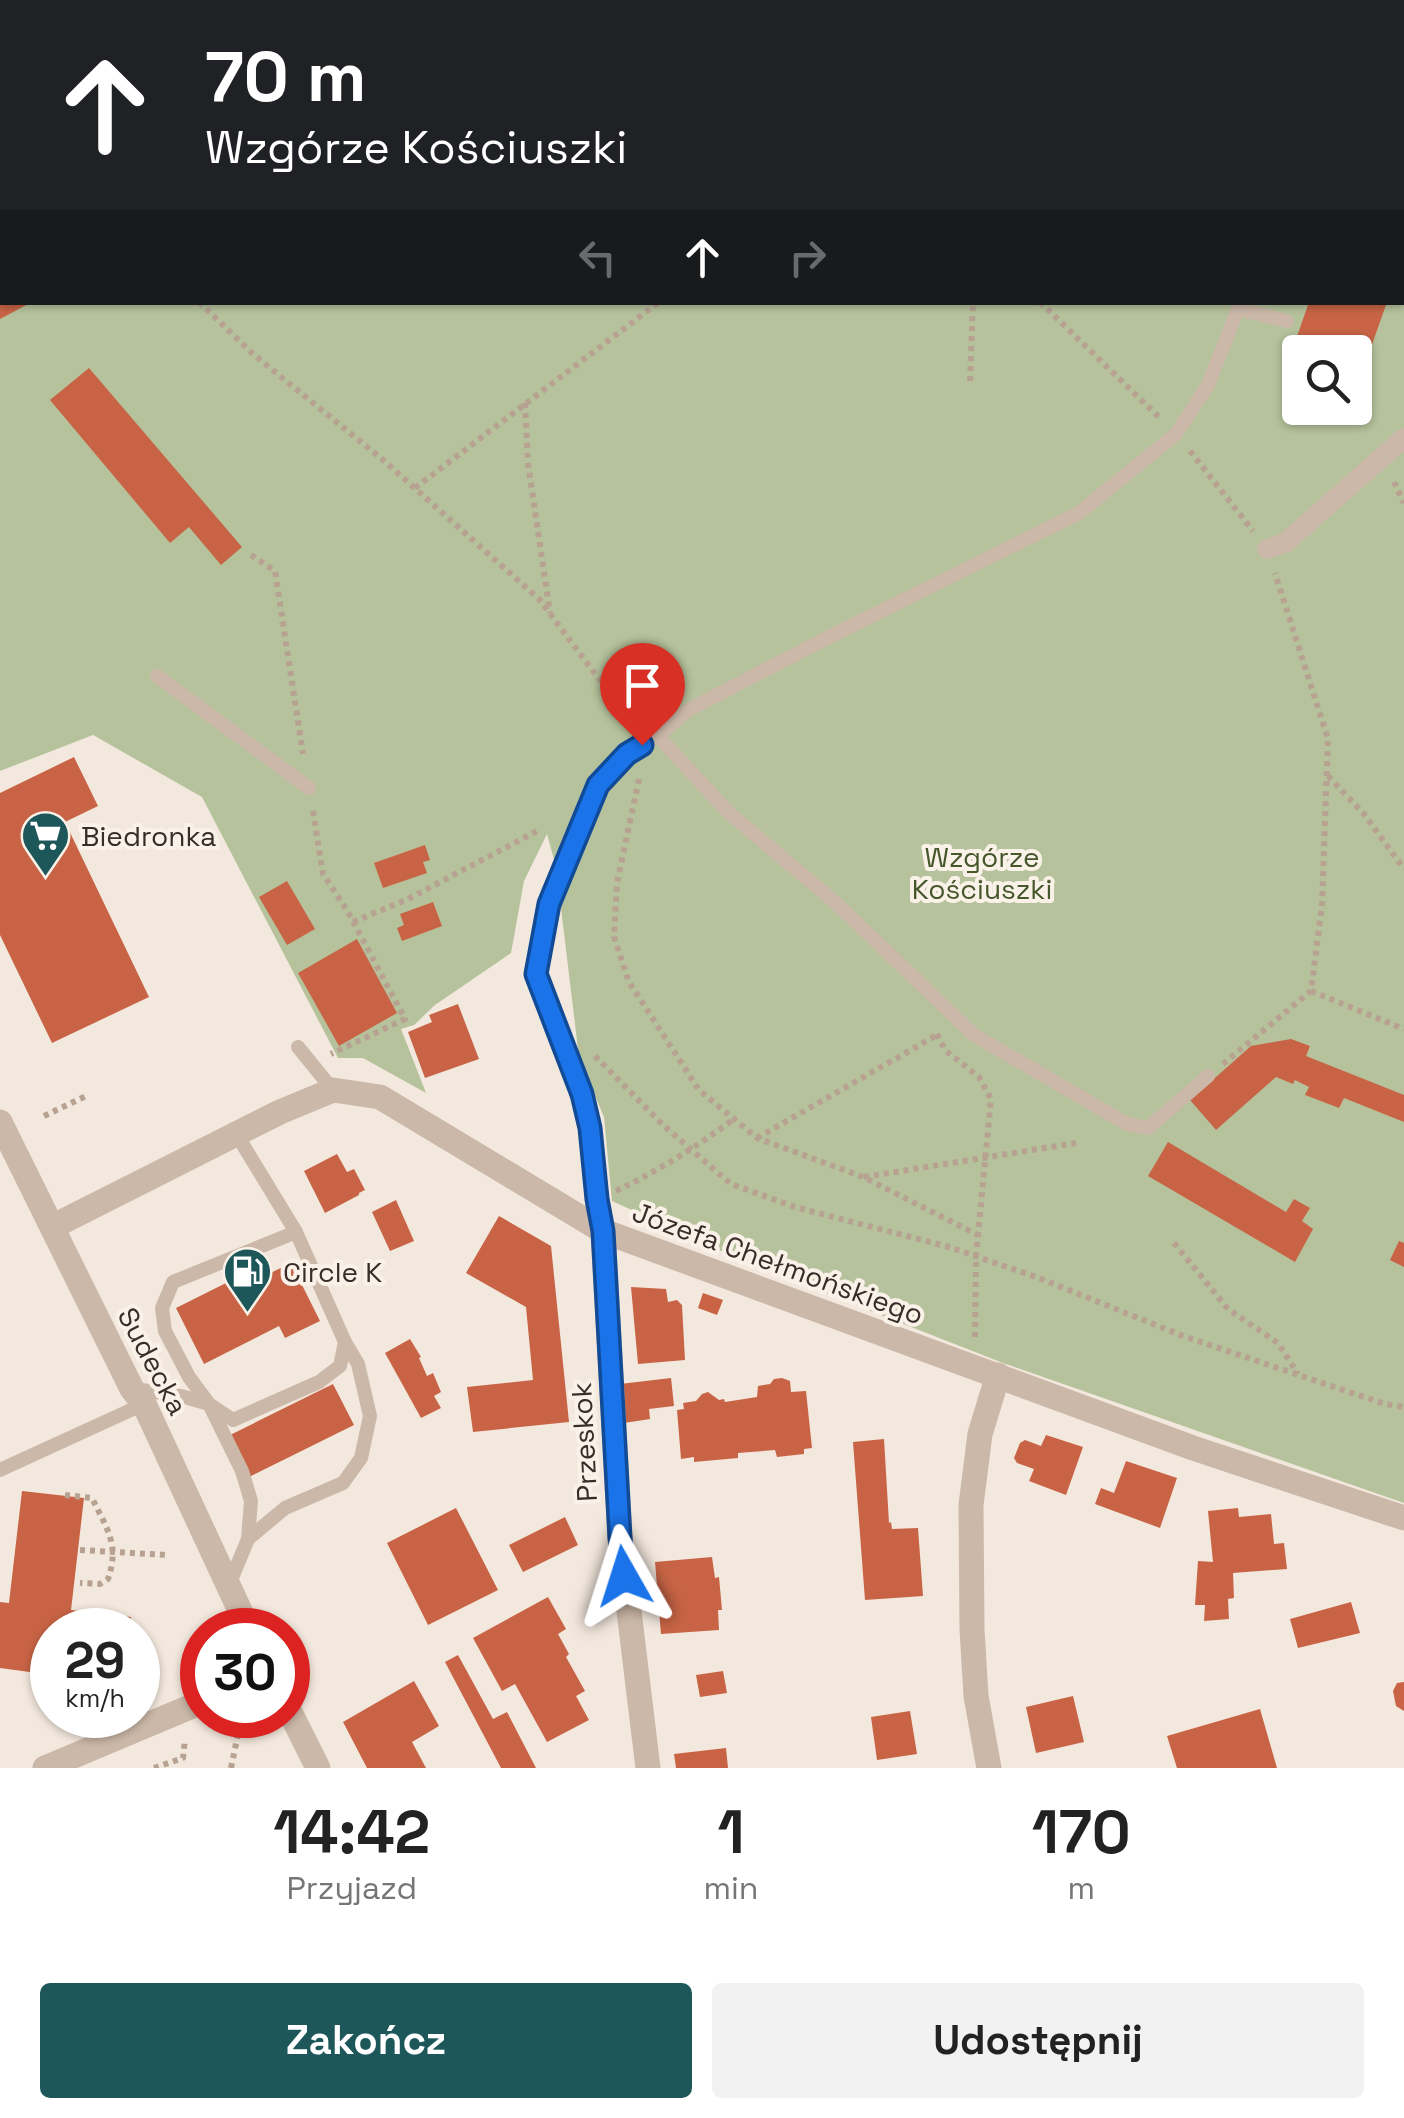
<!DOCTYPE html>
<html lang="pl">
<head>
<meta charset="utf-8">
<style>
  :root { --surface:#fff; --page:#f2f2f2; --text:#222; --muted:#767676; --accent:#1d575a }
  body { margin:0; font-family:"Space Grotesk",sans-serif; background:var(--page); color:var(--text); height:100vh; display:flex; flex-direction:column; font-size:38px; white-space:nowrap }
  * { box-sizing:border-box; margin:0 }
  p { font-size:32px; color:var(--muted) }
  .icon { flex:none; width:55px; height:55px; fill:none; stroke:currentColor; stroke-width:2; stroke-linecap:round; stroke-linejoin:round }
  .map { position:relative; height:1768px; overflow:hidden }
  .details { display:flex; flex-direction:column; background:var(--surface); flex:1 }
  .details>* { flex:none }
  .hud { position:absolute; left:0px; top:0px; width:1405px; height:305px; box-shadow:0 2px 8px #0004; background:#202124; color:#fff; overflow:hidden }
  .controls { position:absolute; left:1282px; top:335px; display:grid; gap:20px }
  .controls a { display:grid; place-items:center; width:90px; height:90px; border-radius:10px; background:var(--surface); box-shadow:0 2px 8px #0004; font-size:50px }
  .speed { position:absolute; left:30px; top:1608px; display:flex; gap:20px; font-size:50px; font-weight:700; text-align:center }
  .speed>* { display:grid; place-content:center; width:130px; height:130px; border-radius:50%; background:var(--surface); box-shadow:0 2px 8px #0004; line-height:1 }
  .speed small { font-size:25px; font-weight:400 }
  .speed .limit { border:15px solid #d22; background:#fff; color:#111 }
  .pin { position:absolute; display:grid; place-items:center; width:85px; height:85px; color:#fff; margin:-102px -42px; border-radius:50% 50% 50% 0; rotate:-45deg; box-shadow:0 0 10px #0007 }
  .pin .icon { rotate:45deg }
  .me { position:absolute; width:110px; margin:-55px; rotate:354deg; stroke-linejoin:round; filter:drop-shadow(0 0 8px #0008) }
  .turn { display:flex; align-items:center; gap:35px; height:210px; padding:0 40px; font-size:45px }
  .turn .icon { width:130px; height:130px; stroke-width:2.5 }
  .turn b { display:block; font-size:70px; line-height:85px }
  .lanes { display:flex; align-items:center; height:95px; padding:0 40px; background:#0003; justify-content:center; gap:50px; direction:ltr }
  .lanes .off { opacity:.35 }
  .eta { display:flex; justify-content:space-evenly; align-items:center; height:170px; text-align:center }
  .eta b { font-size:60px; font-weight:700; line-height:70px }
  .cta { display:flex; gap:20px; margin-top:auto; padding:20px 40px }
  .cta a { flex:1; height:115px; border-radius:10px; background:var(--accent); color:#fff; font-size:40px; font-weight:700; line-height:115px; text-align:center }
  .cta a+a { background:var(--page); color:var(--text) }
  .map>svg:first-child { display:block }
  .green { fill:#b6c29c; fill-rule:evenodd }
  .building { fill:#c86445 }
  .lines { fill:none; stroke-linecap:round; stroke-linejoin:round }
  .path { stroke:#b7a292; stroke-width:6; stroke-dasharray:5 5; stroke-linecap:butt }
  .service { stroke:#cbb8a8; stroke-width:14 }
  .pedestrian { stroke:#cbb8a8; stroke-width:20 }
  .minor { stroke:#cbb8a8; stroke-width:25 }
  .tertiary { stroke:#cbb8a8; stroke-width:25 }
  .route-casing { stroke:#114b97; stroke-width:25 }
  .route { stroke:#1a73e8; stroke-width:18 }
  .labels { text-anchor:middle; stroke-width:8; stroke-linejoin:round; paint-order:stroke }
  .poi-label { font-size:28px; fill:#382d28; stroke:#faf2e9; text-anchor:start }
  .park-label { font-size:28px; fill:#47572c; stroke:#faf2e9 }
  .street-label { font-size:28px; fill:#382d28; stroke:#faf2e9 }
</style>
</head>
<body>
<div class="map">
<svg width="1404" height="1768" viewBox="0 0 1404 1768">
  <rect width="100%" height="100%" fill="#f3e8dd"/>
  <path class="green" d="M0,0H1404V1503L1003,1363L743,1261L612,1201L604,1117L579,1057L556,867L547,834L524,881L511,953L435,1005L414,1025L401,1029L426,1093L363,1058H338L202,797L93,735L0,771ZM2,2H1402V302H2ZM1300,352H1355V408H1300Z"/>
  <g class="building">
    <path d="M0,302H32L0,319Z"/>
    <path d="M1309,302H1387L1362,373L1355,370V352H1304L1293,348Z"/>
    <path d="M89,368L242,547L221,565L189,527L170,543L50,400Z"/>
    <path d="M74,757L98,806L65,822L149,997L52,1043L0,935V793Z"/>
    <path d="M425,845L430,860L423,862L427,873L383,888L374,863Z"/>
    <path d="M287,881L315,929L287,945L259,897Z"/>
    <path d="M433,902L442,926L402,941L397,928L404,925L400,914Z"/>
    <path d="M357,939L397,1013L339,1046L298,973Z"/>
    <path d="M458,1004L479,1059L425,1078L408,1032L432,1022L429,1015Z"/>
    <path d="M1291,1039L1310,1046L1306,1056L1404,1095V1122L1344,1098L1339,1108L1305,1095L1309,1087L1295,1080L1293,1084L1276,1077L1216,1130L1190,1100L1251,1046Z"/>
    <path d="M1168,1142L1286,1212L1294,1199L1310,1208L1302,1221L1313,1229L1295,1262L1148,1176Z"/>
    <path d="M337,1154L347,1172L354,1169L365,1190L359,1193V1195L325,1213L304,1171Z"/>
    <path d="M396,1200L414,1241L390,1251L372,1212Z"/>
    <path d="M499,1216L551,1246L569,1422L473,1432L467,1387L533,1380L526,1307L466,1273Z"/>
    <path d="M1399,1241L1404,1243V1267L1390,1260Z"/>
    <path d="M291,1263L320,1321L285,1338L279,1326L204,1364L176,1308L252,1270L256,1280Z"/>
    <path d="M631,1287L666,1289L668,1302L677,1300L682,1305L685,1360L638,1364Z"/>
    <path d="M703,1293L723,1300L717,1315L698,1308Z"/>
    <path d="M410,1339L421,1357L419,1358L427,1376L433,1373L441,1392L434,1396L441,1408L421,1418L385,1353Z"/>
    <path d="M671,1378L674,1406L649,1409L650,1419L624,1423L620,1384Z"/>
    <path d="M782,1378L790,1381L791,1392L806,1391L812,1448L804,1449V1454L777,1457L775,1450L738,1453V1458L694,1462V1457L681,1459L677,1410L684,1409L683,1403L696,1401L702,1394L708,1392L719,1400L724,1399L725,1402L757,1397L758,1386L770,1384L774,1379Z"/>
    <path d="M333,1384L354,1425L249,1477L228,1436Z"/>
    <path d="M1046,1435L1083,1447L1066,1495L1029,1481L1034,1469L1017,1463L1014,1458L1020,1443L1025,1440L1041,1446Z"/>
    <path d="M884,1439L889,1523L891,1522L892,1529L918,1528L923,1596L865,1600L853,1442Z"/>
    <path d="M1126,1461L1177,1478L1160,1528L1095,1504L1101,1488L1114,1493Z"/>
    <path d="M22,1491L84,1498L71,1610L131,1617L130,1630H52V1675L0,1668V1602L9,1603Z"/>
    <path d="M456,1508L498,1590L428,1625L387,1543Z"/>
    <path d="M1238,1508L1239,1517L1271,1514L1274,1544L1284,1543L1287,1569L1233,1573L1234,1598L1228,1599L1229,1619L1204,1621L1205,1605H1195L1198,1561L1213,1562L1208,1511Z"/>
    <path d="M565,1517L578,1545L523,1572L509,1545Z"/>
    <path d="M712,1557L715,1578L719,1577L722,1610H718L719,1630L661,1634L655,1562Z"/>
    <path d="M548,1597L566,1629L558,1634L569,1654L566,1657L585,1691L576,1696L589,1720L547,1742L515,1684L502,1691L473,1638Z"/>
    <path d="M1351,1602L1360,1633L1298,1648L1290,1619Z"/>
    <path d="M458,1655L493,1719L507,1712L536,1768H501L445,1662Z"/>
    <path d="M723,1671L727,1693L700,1697L696,1675Z"/>
    <path d="M414,1681L439,1726L412,1742L426,1768H367L343,1722Z"/>
    <path d="M1404,1682V1711L1396,1706L1393,1691L1397,1683Z"/>
    <path d="M1073,1696L1084,1742L1036,1753L1026,1707Z"/>
    <path d="M1260,1709L1277,1768H1177L1167,1736Z"/>
    <path d="M910,1711L917,1754L877,1760L871,1717Z"/>
    <path d="M726,1748L728,1768H676L674,1754Z"/>
  </g>
  <g class="lines">
    <g class="path">
      <path d="M209,0L212,2"/>
      <path d="M567,0L569,2"/>
      <path d="M641,0L647,2"/>
      <path d="M944,0L946,2"/>
      <path d="M459,2L460,0"/>
      <path d="M589,2L596,0"/>
      <path d="M0,31L2,35"/>
      <path d="M1402,47H1404"/>
      <path d="M199,302L253,354L382,459L539,599L599,679L640,719"/>
      <path d="M1040,302L1161,419"/>
      <path d="M970,381L973,302"/>
      <path d="M525,403L528,463L550,613"/>
      <path d="M1190,451L1253,531"/>
      <path d="M1394,482L1404,503"/>
      <path d="M415,488L659,302"/>
      <path d="M251,555L275,571L303,754"/>
      <path d="M1328,776L1364,814L1404,869"/>
      <path d="M639,779L617,883L614,937L629,982L699,1090L757,1138L863,1177L978,1235"/>
      <path d="M313,811L323,874L348,912L405,1019L331,1054"/>
      <path d="M353,922L408,899L539,830"/>
      <path d="M1311,991L1404,1029"/>
      <path d="M937,1034L945,1050L979,1077L991,1099L976,1256L975,1340"/>
      <path d="M595,1056L664,1126L731,1184L795,1207L949,1247L1039,1278L1183,1336L1385,1404L1404,1407"/>
      <path d="M1223,1064L1311,991L1322,905L1328,739L1275,573"/>
      <path d="M44,1116L88,1095"/>
      <path d="M757,1138L937,1035"/>
      <path d="M864,1177L1076,1143"/>
      <path d="M616,1191C658,1171 696,1147 734,1119"/>
      <path d="M1174,1243L1228,1309L1278,1343L1298,1374"/>
      <path d="M65,1495L92,1498C107,1529 120,1545 108,1579L100,1584L80,1583"/>
      <path d="M80,1550L167,1555"/>
      <path d="M154,1768L183,1758L185,1739"/>
      <path d="M231,1768L242,1715"/>
    </g>
    <g class="service">
      <path d="M157,676L309,788"/>
      <path d="M658,736L729,813L836,903L974,1035L1127,1124L1148,1128L1208,1076"/>
      <path d="M298,1047L333,1090"/>
      <path d="M603,1230L597,1199L590,1128L582,1094L536,974L549,904L598,785L627,754L658,736L688,710L829,637L1079,513L1176,434L1208,385L1238,309L1287,321"/>
      <path d="M135,1389L181,1396L209,1404L233,1420L319,1382L340,1366L345,1342L296,1232L237,1135"/>
      <path d="M0,1470L144,1404"/>
      <path d="M248,1539L251,1501L242,1471L209,1404L189,1377L165,1331L162,1308L173,1282L296,1232"/>
      <path d="M229,1585L248,1539L285,1508L343,1483L361,1458L370,1416L358,1364L345,1342"/>
    </g>
    <path class="pedestrian" d="M1267,549L1285,543L1404,438"/>
    <g class="minor">
      <path d="M52,1227L280,1112L333,1090L380,1097L603,1231L1193,1448L1404,1518"/>
      <path d="M603,1231L620,1537L648,1768"/>
      <path d="M45,1768L202,1702"/>
      <path d="M989,1768L976,1696L972,1629L971,1505L980,1434L998,1375"/>
    </g>
    <g class="tertiary">
      <path d="M0,1122L132,1389L144,1404L249,1630"/>
      <path d="M288,1708L318,1768"/>
    </g>
  </g>
  <g class="lines">
    <defs>
      <path id="route" d="M624,1576L620,1538L603,1231L597,1199L590,1128L582,1094L536,974L549,904L598,785L627,754L642,745"/>
    </defs>
    <use href="#route" class="route-casing"/>
    <use href="#route" class="route"/>
  </g>
  <defs>
    <symbol id="supermarket-pin" viewBox="-11 -11 22 30"><path d="M0 17L-7.5 6A9.5 9.5 0 1 1 7.5 6Z" fill="#1d575a" stroke="#faf2e9"/><path d="M-6-5.5h2.5l.6 2H6L4.5 2H-2.5L-4.4-4H-6ZM-1.5 3.2a1.3 1.3 0 1 0 .1 0ZM3 3.2a1.3 1.3 0 1 0 .1 0Z" fill="#fff"/></symbol>
    <symbol id="fuel-pin" viewBox="-11 -11 22 30"><path d="M0 17L-7.5 6A9.5 9.5 0 1 1 7.5 6Z" fill="#1d575a" stroke="#faf2e9"/><path d="M-5.5-6h7V0h2V4h1.3V-2.5L3-4.5l.8-.8L6-3V5H2.5V1h-1V6h-7ZM-4.2-4.7v3.2H.2V-4.7Z" fill="#fff"/></symbol>
  </defs>
  <g fill-rule="evenodd">
    <use href="#supermarket-pin" x="18" y="808" width="55" height="75"/>
    <use href="#fuel-pin" x="220" y="1244" width="55" height="75"/>
  </g>
  <g class="labels">
    <g class="poi-label">
      <text x="81" y="846">Biedronka</text>
      <text x="283" y="1282">Circle K</text>
    </g>
    <g class="park-label">
      <text x="982" y="867">Wzgórze<tspan x="982" dy="32">Kościuszki</tspan></text>
    </g>
    <g class="street-label">
      <text transform="translate(778 1263) rotate(20)" y="10">Józefa Chełmońskiego</text>
      <text transform="translate(153 1361) rotate(62)" y="10">Sudecka</text>
      <text transform="translate(584 1442) rotate(-93)" y="10">Przeskok</text>
    </g>
  </g>
</svg>
<div class="controls">
<a><svg class="icon" aria-label="search" viewBox="0 0 24 24"><circle cx="10" cy="10" r="6"/><path d="M15 15l6 6"/></svg></a>
</div>
<div class="speed"><div>29<small>km/h</small></div><div class="limit">30</div></div>
<div class="pin" style="left:642px;top:745px;background:#d93025"><svg class="icon" aria-label="arrive" viewBox="0 0 24 24"><path d="M6 21V4h12l-3 4 3 4H6"/></svg></div>
<svg class="me" style="left:624px;top:1576px" viewBox="-20 -20 40 40"><path d="M0-17L14 15 0 8-14 15z" fill="#1a73e8" stroke="#fff" stroke-width="4"/></svg>
<div class="hud">
<div class="turn"><svg class="icon" aria-label="ahead" viewBox="0 0 24 24"><path d="M12 20V5M6 11l6-6 6 6"/></svg><div><b>70 m</b>Wzgórze Kościuszki</div></div>
<div class="lanes"><svg class="icon off" aria-label="left" viewBox="0 0 24 24"><path d="M17 20v-9H6M10 6l-5 5 5 5"/></svg><svg class="icon" aria-label="ahead" viewBox="0 0 24 24"><path d="M12 20V5M6 11l6-6 6 6"/></svg><svg class="icon off" aria-label="right" viewBox="0 0 24 24"><path d="M7 20v-9h11M14 6l5 5-5 5"/></svg></div>
</div>
</div>
<section class="details">
<div class="eta">
<div><b>14:42</b><p>Przyjazd</p></div>
<div><b>1</b><p>min</p></div>
<div><b>170</b><p>m</p></div>
</div>
<div class="cta"><a>Zakończ</a><a>Udostępnij</a></div>
</section>
</body>
</html>
